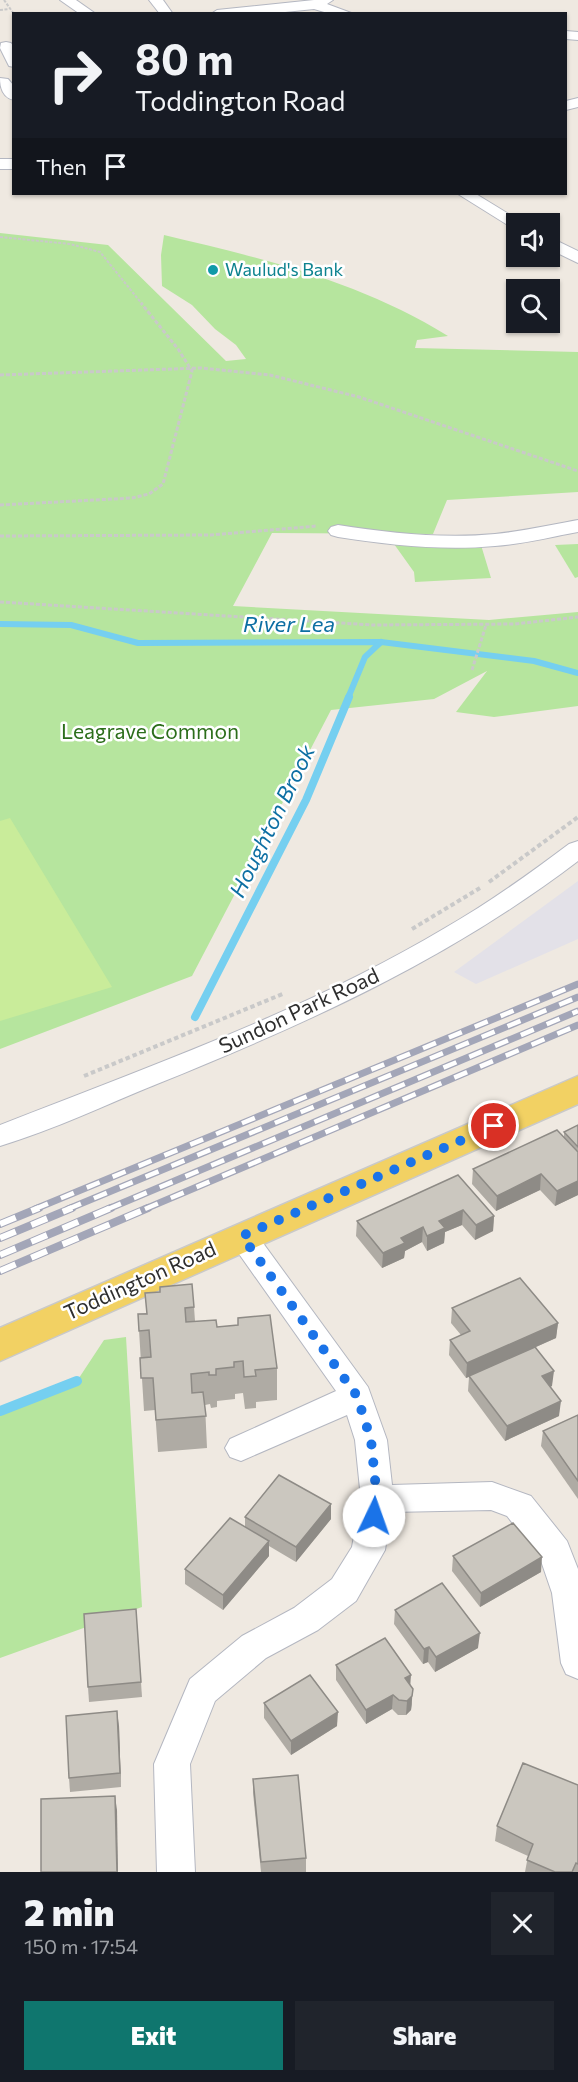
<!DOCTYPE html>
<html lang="en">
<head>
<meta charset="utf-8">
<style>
  :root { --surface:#171b24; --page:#20242c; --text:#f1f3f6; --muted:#9ea1a6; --accent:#0f766e }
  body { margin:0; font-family:Commissioner,sans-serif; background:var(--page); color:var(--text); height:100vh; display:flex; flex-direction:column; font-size:22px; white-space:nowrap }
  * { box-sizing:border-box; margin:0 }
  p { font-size:20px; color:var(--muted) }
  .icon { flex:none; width:33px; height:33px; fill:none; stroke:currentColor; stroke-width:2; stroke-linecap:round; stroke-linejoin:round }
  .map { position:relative; height:1872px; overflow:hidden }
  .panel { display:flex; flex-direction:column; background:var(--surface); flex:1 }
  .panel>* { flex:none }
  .guide { position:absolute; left:12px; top:12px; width:555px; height:183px; border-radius:0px; box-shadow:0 2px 4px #0004; background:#171b24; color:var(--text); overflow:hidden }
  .tools { position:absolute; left:506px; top:213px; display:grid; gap:12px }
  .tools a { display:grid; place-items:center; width:54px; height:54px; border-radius:0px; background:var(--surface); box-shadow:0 2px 4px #0004; font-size:30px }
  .pin { position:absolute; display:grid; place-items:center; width:51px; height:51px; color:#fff; margin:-26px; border:3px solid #fff; border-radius:50%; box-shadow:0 2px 6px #0007 }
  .me { position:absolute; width:66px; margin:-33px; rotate:3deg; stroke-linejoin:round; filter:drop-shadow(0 0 4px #0008) }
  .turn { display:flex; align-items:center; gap:21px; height:126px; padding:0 24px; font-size:27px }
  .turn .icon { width:78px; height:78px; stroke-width:2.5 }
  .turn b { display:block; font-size:42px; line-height:51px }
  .then { display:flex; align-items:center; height:57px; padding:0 24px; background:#0003; gap:12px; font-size:22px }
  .round { display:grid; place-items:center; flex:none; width:63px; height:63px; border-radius:0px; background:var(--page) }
  .headline { display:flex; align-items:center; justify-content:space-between; height:102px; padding:0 24px }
  h1 { font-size:36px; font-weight:800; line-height:45px }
  .button { display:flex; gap:12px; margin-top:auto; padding:12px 24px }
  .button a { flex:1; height:69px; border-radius:0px; background:var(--accent); color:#fff; font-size:24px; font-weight:800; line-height:69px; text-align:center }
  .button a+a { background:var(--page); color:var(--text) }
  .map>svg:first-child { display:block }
  .industrial { fill:#e3e1e8 }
  .green { fill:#b6e59e }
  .pitch { fill:#c9ec9a }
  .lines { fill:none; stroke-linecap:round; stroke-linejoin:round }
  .stream-far2 { stroke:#75cff0; stroke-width:6 }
  .stream-far1 { stroke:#75cff0; stroke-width:8 }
  .stream { stroke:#75cff0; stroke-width:10 }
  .minor-casing { stroke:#b4b7c1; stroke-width:2 }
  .major-casing { stroke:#c9c9c9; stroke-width:3 }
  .path-far2 { stroke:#c9c9c9; stroke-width:2; stroke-dasharray:3 1.5; stroke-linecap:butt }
  .path-far1 { stroke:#c9c9c9; stroke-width:3; stroke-dasharray:4 2; stroke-linecap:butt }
  .path { stroke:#c9c9c9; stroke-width:4; stroke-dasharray:4.5 3; stroke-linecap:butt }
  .minor { fill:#fff; fill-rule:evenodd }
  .major { fill:#f2d163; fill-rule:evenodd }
  .rail-far1-casing { stroke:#a3a6b8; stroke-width:7 }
  .rail-casing { stroke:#a3a6b8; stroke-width:8 }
  .rail-far1 { stroke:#fff; stroke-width:4.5; stroke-dasharray:14; stroke-linecap:butt }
  .rail { stroke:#fff; stroke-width:6; stroke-dasharray:17; stroke-linecap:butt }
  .wall { fill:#afaba4 }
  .shaded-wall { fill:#8e8b86 }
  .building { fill:#cbc7bf; stroke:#8e8b86; stroke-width:1.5 }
  .route { stroke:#1a73e8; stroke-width:10; stroke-dasharray:0 18 }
  .culture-dot { fill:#0f9aa8; stroke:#fff; stroke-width:2 }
  .labels { text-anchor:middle; stroke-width:5; stroke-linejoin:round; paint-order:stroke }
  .far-culture-label { font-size:18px; fill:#0d838f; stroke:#fff; text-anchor:start }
  .park-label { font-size:21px; fill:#2c6e1b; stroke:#fff }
  .street-label { font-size:21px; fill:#2e2e2e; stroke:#fff }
  .water-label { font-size:22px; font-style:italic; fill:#0d6fa3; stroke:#fff }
</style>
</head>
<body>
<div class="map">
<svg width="578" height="1872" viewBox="0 0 578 1872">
  <rect width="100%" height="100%" fill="#efe9e1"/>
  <path class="industrial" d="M578,881V939L476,984L454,972Z"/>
  <g class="green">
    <path d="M0,233L108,245L226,361L246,359L236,345L215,329L192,305L162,286L161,255L164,235C265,259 359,281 448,336L417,340L415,348L578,352V492L447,500L433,534L272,533L233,606L489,620L578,612V706L494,717L456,712L487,671L434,699L331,710L192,976L0,1049Z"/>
    <path d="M394,544L481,545L491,578L415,582L414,572Z"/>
    <path d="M578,544V577L575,578L555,545Z"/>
    <path d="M126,1337L142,1607L0,1658V1415L77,1381L104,1340Z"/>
  </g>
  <path class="pitch" d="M10,818L112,987L0,1021V821Z"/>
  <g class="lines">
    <g class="stream-far2">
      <path d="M0,624L71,625L138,643L381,642L534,661L578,673"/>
      <path d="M348,698L365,657L381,642"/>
    </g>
    <path class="stream-far1" d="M195,1017L306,800L349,697"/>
    <path class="stream" d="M0,1411L77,1381"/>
    <defs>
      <g id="minor">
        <path d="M60,0H76L96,14H80Z"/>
        <path d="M149,0H163L173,14H160Z"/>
        <path d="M314,0H333L327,4L354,14H331L314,9L266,14H211L217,10Z"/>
        <path d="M566,31L578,32V40L566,39Z"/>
        <path d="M6,42L11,43L14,47V67L9,66L0,48L1,43Z"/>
        <path d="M0,78L8,79L14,86V100C3,98 0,88 0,78Z"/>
        <path d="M578,98V107L566,110V101Z"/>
        <rect x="0" y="159" width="14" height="10"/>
        <path d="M458,194H476L525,224H516V229L511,227Z"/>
        <path d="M549,237L578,251V263L549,249Z"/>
        <path d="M578,520V532C551,537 523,544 495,546C443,551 390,545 338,537L331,535L328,531L331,527L338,525C390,533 443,539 495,534C523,531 551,525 578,520Z"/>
        <path d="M578,841V861C448,960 308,1023 157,1084C105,1105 53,1130 0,1146V1125C150,1066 306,1011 445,928C489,903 529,874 569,844Z"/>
        <path d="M242,1225L252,1228L368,1387L387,1440L392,1485L492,1482L531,1496L567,1541L578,1569V1679L566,1674L561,1663L552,1593L540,1558L507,1516L491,1510L391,1512L385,1550L356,1601L318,1630L266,1658L215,1701L190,1764L195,1872H157L154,1764L190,1679L242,1636L294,1608L332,1579L352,1547L361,1499L355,1440L347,1415L241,1461L230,1457L225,1448L230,1439L336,1391L232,1244L227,1236L232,1228Z"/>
      </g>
      <path id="major" d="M578,1076V1104L0,1361V1328Z"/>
    </defs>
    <use href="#minor" class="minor-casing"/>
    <use href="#major" class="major-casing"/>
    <g class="path-far2">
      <path d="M4,0L14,14"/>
      <path d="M0,10L9,9"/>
      <path d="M0,237L70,244L100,252L142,304"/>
    </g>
    <g class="path-far1">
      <path d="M0,375L201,368L270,375L359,397L578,471"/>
      <path d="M0,505L132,498L149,494L163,484L192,371L178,349L141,303"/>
      <path d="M0,536L211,535L317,526"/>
      <path d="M0,602L373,625L515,624L578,617"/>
      <path d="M472,670L486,625"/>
    </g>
    <g class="path">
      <path d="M489,882L578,817"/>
      <path d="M412,929L480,888"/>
      <path d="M84,1076L285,993"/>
    </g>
    <use href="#minor" class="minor"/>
    <use href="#major" class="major"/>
    <defs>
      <g id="rail-far1">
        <path d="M35,1209L578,984"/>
        <path d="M68,1209L578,997"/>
        <path d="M108,1209L578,1011"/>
        <path d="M145,1209L578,1025"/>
      </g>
      <g id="rail">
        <path d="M0,1224L39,1208"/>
        <path d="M0,1238L72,1208"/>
        <path d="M0,1255L111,1208"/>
        <path d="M0,1271L148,1208"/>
      </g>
    </defs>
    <use href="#rail-far1" class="rail-far1-casing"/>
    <use href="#rail" class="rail-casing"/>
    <use href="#rail-far1" class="rail-far1"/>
    <use href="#rail" class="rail"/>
  </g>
  <g class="wall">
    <path d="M578,1125V1195L555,1206L540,1190L496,1211L472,1184L473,1169L564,1137V1132Z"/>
    <path d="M458,1175L494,1216L493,1231L475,1240L462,1225L445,1232L444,1243L427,1251L422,1242L405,1251L404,1258L382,1268L356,1236L357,1221Z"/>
    <path d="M194,1307L195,1321L217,1327L238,1325V1318L277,1368V1400L256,1402V1408L245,1409L243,1393L235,1394V1399L217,1401V1407L211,1408L210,1404L205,1405L207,1448L158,1452L155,1410L144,1411L138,1314Z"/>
    <path d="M452,1308L558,1323L556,1338L536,1347L552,1386L550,1387L559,1416L505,1441L468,1391L469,1377L466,1378L449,1355L450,1340L461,1335L451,1323Z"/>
    <path d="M578,1415V1499L541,1446L543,1431Z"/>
    <path d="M331,1504V1519L296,1562L269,1546V1556L223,1610L185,1584V1569L245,1527V1517Z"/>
    <path d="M453,1556L541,1572L480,1607L452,1571Z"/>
    <path d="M136,1609L142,1697L89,1702L88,1687Z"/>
    <path d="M395,1610L478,1648L435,1672L428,1662L423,1664L394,1624Z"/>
    <path d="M336,1665L410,1685L412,1704L411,1710L406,1715H398L392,1709L366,1724L336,1680Z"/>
    <path d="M264,1703L337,1726L291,1755L264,1718Z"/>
    <path d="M119,1726L121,1787L70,1792L69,1778Z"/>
    <path d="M253,1779L306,1858V1872H261L253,1793Z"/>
    <path d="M578,1785V1872H525L528,1856L495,1841L497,1826Z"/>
  </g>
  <g class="shaded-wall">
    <path d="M541,1174L540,1190L496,1211L497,1196Z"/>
    <path d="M578,1181V1195L555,1206L557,1191Z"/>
    <path d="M463,1210L462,1225L445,1232L444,1243L427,1251V1236L439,1221Z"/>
    <path d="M494,1216L493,1231L475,1240L476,1225Z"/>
    <path d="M423,1227L422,1242L405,1251L404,1258L382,1268L383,1253L401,1238Z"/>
    <path d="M558,1323L556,1338L466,1378L467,1363Z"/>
    <path d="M554,1371L552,1386L540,1391L542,1376Z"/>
    <path d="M561,1401L559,1416L505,1441L507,1426Z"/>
    <path d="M331,1504V1519L296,1562V1547Z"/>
    <path d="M269,1541V1556L223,1610V1595Z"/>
    <path d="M542,1557L541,1572L480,1607L481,1593Z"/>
    <path d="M480,1633L478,1648L435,1672L436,1657Z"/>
    <path d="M429,1647L428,1662L423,1664L424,1649Z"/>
    <path d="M411,1675L410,1689L405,1678Z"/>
    <path d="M413,1689L411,1710L406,1715L407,1701Z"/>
    <path d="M393,1695L392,1709L366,1724V1710Z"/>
    <path d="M117,1711L119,1726L121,1787L120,1773Z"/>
    <path d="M338,1712L337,1726L291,1755V1741Z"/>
    <path d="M115,1796L117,1810L118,1872H117Z"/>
  </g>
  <g class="building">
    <path d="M578,1125V1147L564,1132Z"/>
    <path d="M557,1130L578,1152V1181L557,1191L541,1174L497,1196L473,1169Z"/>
    <path d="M458,1175L494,1216L476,1225L463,1210L439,1221L445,1228L427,1236L423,1227L401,1238L405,1243L383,1253L357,1221Z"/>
    <path d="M520,1278L558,1323L467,1363L450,1340L470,1331L452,1308Z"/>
    <path d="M192,1284L194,1307L185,1308L186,1322L216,1320L217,1327L238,1325V1318L270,1315L277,1368L255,1370L256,1376L244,1377L243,1361L234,1362V1367L216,1369V1375H209V1372L191,1374L192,1393L203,1392L206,1416L156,1420L153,1378H141L140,1358L151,1357L149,1330L139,1331L138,1314H147L145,1293L160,1292V1287Z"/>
    <path d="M535,1347L554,1371L542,1376L561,1401L507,1426L469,1376Z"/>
    <path d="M578,1415V1481L543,1431Z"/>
    <path d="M279,1475L331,1504L296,1547L245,1517Z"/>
    <path d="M230,1518L269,1541L223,1595L185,1569Z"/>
    <path d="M513,1523L542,1557L481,1593L453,1556Z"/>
    <path d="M442,1583L480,1633L436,1657L429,1647L424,1649L395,1610Z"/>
    <path d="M136,1609L141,1682L88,1687L84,1614Z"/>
    <path d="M385,1638L411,1675L405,1678L413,1689L412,1696L407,1701L399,1700L393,1695L366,1710L336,1665Z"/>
    <path d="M310,1675L338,1712L291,1741L264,1703Z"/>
    <path d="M117,1711L120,1773L69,1778L66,1716Z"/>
    <path d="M523,1763L578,1785V1864L576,1863L572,1872H555L527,1860L533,1844L497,1826Z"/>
    <path d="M298,1775L306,1858L261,1862L253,1779Z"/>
    <path d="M115,1796L117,1872H41V1799Z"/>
  </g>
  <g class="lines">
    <path class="route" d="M374,1516L377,1499L371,1440L357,1396L242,1236L494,1126"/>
  </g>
  <circle class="culture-dot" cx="213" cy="270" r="6"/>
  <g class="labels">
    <g class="far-culture-label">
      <text x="225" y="276">Waulud's Bank</text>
    </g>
    <g class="park-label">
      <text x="150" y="739">Leagrave Common</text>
    </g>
    <g class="street-label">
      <text transform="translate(299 1011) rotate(-25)" y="7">Sundon Park Road</text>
      <text transform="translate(140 1281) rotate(-24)" y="7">Toddington Road</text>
    </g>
    <g class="water-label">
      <text x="289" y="632">River Lea</text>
      <text transform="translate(272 821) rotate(-64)" y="8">Houghton Brook</text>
    </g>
  </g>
</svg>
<div class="tools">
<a><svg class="icon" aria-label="sound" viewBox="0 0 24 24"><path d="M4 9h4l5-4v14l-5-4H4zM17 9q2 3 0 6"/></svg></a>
<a><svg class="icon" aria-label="search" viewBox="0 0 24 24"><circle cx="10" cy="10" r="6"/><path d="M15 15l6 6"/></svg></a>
</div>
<div class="pin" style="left:494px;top:1126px;background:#d93025"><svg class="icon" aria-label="arrive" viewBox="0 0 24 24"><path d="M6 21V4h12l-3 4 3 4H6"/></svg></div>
<svg class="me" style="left:374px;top:1516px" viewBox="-20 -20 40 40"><circle r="19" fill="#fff"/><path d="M0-13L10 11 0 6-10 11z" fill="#1a73e8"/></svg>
<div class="guide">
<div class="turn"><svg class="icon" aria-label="right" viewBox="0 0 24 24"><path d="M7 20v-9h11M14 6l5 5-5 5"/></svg><div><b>80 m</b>Toddington Road</div></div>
<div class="then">Then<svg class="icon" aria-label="arrive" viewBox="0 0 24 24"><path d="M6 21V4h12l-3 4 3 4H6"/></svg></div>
</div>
</div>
<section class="panel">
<div class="headline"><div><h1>2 min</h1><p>150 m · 17:54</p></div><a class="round"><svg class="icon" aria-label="close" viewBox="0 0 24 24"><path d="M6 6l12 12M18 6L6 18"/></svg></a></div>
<div class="button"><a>Exit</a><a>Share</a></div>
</section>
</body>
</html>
